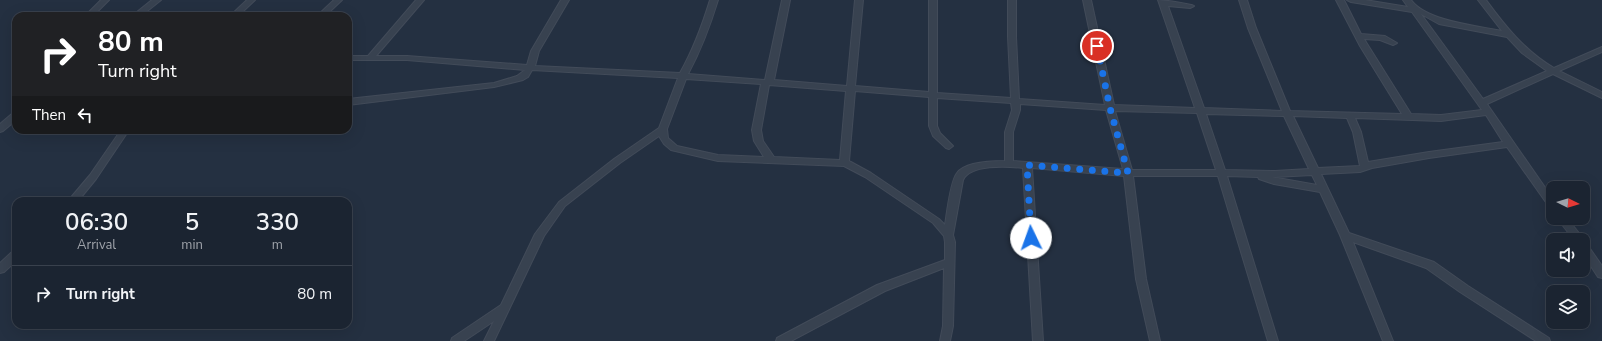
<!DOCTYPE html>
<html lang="en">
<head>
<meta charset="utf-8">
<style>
  :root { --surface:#1b2431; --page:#28303d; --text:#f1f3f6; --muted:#a0a4ab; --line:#39414d }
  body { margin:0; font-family:"Nunito Sans",sans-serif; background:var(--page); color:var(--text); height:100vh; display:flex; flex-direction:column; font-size:15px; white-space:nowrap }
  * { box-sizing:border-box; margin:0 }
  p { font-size:13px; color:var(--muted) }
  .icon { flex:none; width:22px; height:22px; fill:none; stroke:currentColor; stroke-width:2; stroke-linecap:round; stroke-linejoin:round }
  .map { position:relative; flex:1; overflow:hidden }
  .sheet { position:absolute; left:12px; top:197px; width:340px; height:132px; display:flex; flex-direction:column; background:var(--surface); border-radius:12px; box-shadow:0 4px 16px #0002,0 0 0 1px var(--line) }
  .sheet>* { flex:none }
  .top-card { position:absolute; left:12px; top:12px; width:340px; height:122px; border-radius:12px; box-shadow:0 4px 16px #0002,0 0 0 1px var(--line); background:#202124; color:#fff; overflow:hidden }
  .needle { width:26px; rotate:95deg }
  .fabs { position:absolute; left:1546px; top:181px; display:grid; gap:8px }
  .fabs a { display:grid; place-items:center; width:44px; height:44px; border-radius:8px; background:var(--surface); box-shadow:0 4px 16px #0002,0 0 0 1px var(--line); font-size:20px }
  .pin { position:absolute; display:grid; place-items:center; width:34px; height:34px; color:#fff; margin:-17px; border:2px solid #fff; border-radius:50%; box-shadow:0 1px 4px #0007 }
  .me { position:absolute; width:44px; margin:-22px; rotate:357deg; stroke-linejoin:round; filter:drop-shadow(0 0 3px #0008) }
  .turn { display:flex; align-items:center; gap:14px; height:84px; padding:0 20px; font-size:18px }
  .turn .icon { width:52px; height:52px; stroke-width:2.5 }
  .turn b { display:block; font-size:28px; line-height:34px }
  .then { display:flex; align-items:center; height:38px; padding:0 20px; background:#0003; gap:8px; font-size:15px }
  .eta { display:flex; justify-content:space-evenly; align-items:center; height:68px; text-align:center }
  .eta b { font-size:24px; font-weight:600; line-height:28px }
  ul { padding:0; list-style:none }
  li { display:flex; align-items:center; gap:12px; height:56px; padding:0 20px; border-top:1px solid var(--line) }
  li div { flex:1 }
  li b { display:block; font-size:15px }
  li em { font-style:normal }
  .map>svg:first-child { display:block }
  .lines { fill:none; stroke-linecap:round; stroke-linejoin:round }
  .minor-casing { stroke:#424b59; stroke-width:2 }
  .minor { fill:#384250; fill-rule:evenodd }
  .route { stroke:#1a73e8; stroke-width:7; stroke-dasharray:0 12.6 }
</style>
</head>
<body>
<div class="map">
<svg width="1602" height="341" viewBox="0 0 1602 341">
  <rect width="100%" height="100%" fill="#243041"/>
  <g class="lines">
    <defs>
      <g id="minor">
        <path d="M101,0H109L93,16H85Z"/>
        <path d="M152,0H161L141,16H132Z"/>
        <path d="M247,0H255L238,16H230Z"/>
        <path d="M334,0H342L325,16H317Z"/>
        <path d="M416,0H424L376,56H407L527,65L531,51L561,0H569L539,51L535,66L680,73C693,50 702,26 710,0H718C710,26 701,50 688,74L765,80L782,0H790L774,80L847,86L855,0H863L855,86L929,92V0H937V93L1011,98L1008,37V0H1016V37L1019,99L1105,105L1083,0H1091L1114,105L1195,108L1158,0C1163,0 1191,4 1194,6L1190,8L1168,6L1204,108L1282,111L1248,28L1239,0H1247L1256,28L1290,111L1402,114L1360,46L1336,0H1344L1361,34L1385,36L1397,43L1393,45L1380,40L1364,39L1411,114L1441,115L1482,110L1412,12L1351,2L1347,0H1365L1408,7L1403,0H1411C1426,21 1477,26 1502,31L1478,0H1486C1505,26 1525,51 1554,68L1602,47V52L1559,71L1602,92V98L1553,74L1487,104L1553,199V209L1550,208L1507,147L1429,158L1372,168L1360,172L1321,174L1349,233L1434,262L1468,286L1549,338L1550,341H1536L1460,292L1426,268L1353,242L1393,341H1383L1340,235L1320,192L1274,184L1259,179L1258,177L1227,176L1278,341H1268L1218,176H1133L1146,279L1160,341H1150L1136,279L1124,176L1032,168L1043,341H1033L1023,168C1007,166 970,164 963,180L953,235L955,242L953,326L950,341H940L943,326L944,268L885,291L791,341H776L777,338L877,285L945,260V242L944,236L933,223L865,177L844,166L718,161L671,150L664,144L659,136L620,163L565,206L544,236L494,341H484L494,321L464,341H451L452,338L501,305L535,234L559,202L614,159L659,128L678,78L532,70L528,77L523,80L494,87L348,105V99L494,83L517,76L525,70L407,60H348V56H368ZM1421,14L1439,24L1507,37L1522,53L1547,71L1483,99ZM686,79L761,84L752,130L754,141L764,157L718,155L677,146L668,138L667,129ZM769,85L846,91L840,160L774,157L763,141L761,130ZM855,91L929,97V126L933,136L946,148L949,149L953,146L940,133L937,126V98L1011,103L1012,110L1005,132V161C992,161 965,162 957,173C950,182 947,213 945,225L939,219L871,173L849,161ZM1020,104L1106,110L1123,169L1013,161V132L1020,110ZM1115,111L1197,113L1216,170H1132ZM1206,114L1284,116L1309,169L1275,171L1225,170ZM1486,115L1503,142L1429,152L1368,162L1361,132L1355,118L1441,121ZM1293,116L1347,118L1353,132L1360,166L1318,168ZM1312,175L1317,185L1272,177H1275Z"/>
        <path d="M16,112V120L3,131L0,132V124L13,113Z"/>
        <path d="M121,130H129L96,179L78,201H68L90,175Z"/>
        <path d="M1557,218H1567L1582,237L1584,240L1583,242V240H1574Z"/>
        <path d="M1583,242L1586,243L1602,266V278L1598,277L1583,254Z"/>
        <path d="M16,251V261L4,272L0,273V263L12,252Z"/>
      </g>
    </defs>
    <use href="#minor" class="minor-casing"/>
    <use href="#minor" class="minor"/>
  </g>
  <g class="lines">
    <path class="route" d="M1031,238L1027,165L1128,173L1110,108L1097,46"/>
  </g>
</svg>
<div class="fabs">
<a><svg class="needle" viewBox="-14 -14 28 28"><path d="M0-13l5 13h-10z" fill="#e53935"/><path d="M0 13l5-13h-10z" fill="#a0a4ab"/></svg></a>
<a><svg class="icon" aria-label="sound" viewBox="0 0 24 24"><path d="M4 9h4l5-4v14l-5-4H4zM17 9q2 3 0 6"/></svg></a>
<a><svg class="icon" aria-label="layers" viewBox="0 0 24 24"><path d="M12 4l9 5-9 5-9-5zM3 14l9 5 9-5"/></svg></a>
</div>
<div class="pin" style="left:1097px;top:46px;background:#d93025"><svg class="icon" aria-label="arrive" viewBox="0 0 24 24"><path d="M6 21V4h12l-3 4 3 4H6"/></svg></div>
<svg class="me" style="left:1031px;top:238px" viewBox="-20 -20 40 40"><circle r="19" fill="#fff"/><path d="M0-13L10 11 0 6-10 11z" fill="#1a73e8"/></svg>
<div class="top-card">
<div class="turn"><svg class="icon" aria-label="right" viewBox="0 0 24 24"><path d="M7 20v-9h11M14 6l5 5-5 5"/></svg><div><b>80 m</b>Turn right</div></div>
<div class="then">Then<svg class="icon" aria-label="left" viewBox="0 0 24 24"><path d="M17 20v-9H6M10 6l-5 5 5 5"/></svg></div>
</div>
<section class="sheet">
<div class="eta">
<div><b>06:30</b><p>Arrival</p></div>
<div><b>5</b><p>min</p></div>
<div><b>330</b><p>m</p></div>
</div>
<ul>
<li><svg class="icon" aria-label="right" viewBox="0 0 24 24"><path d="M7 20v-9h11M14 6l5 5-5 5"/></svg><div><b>Turn right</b></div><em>80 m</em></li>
</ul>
</section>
</div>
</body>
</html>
